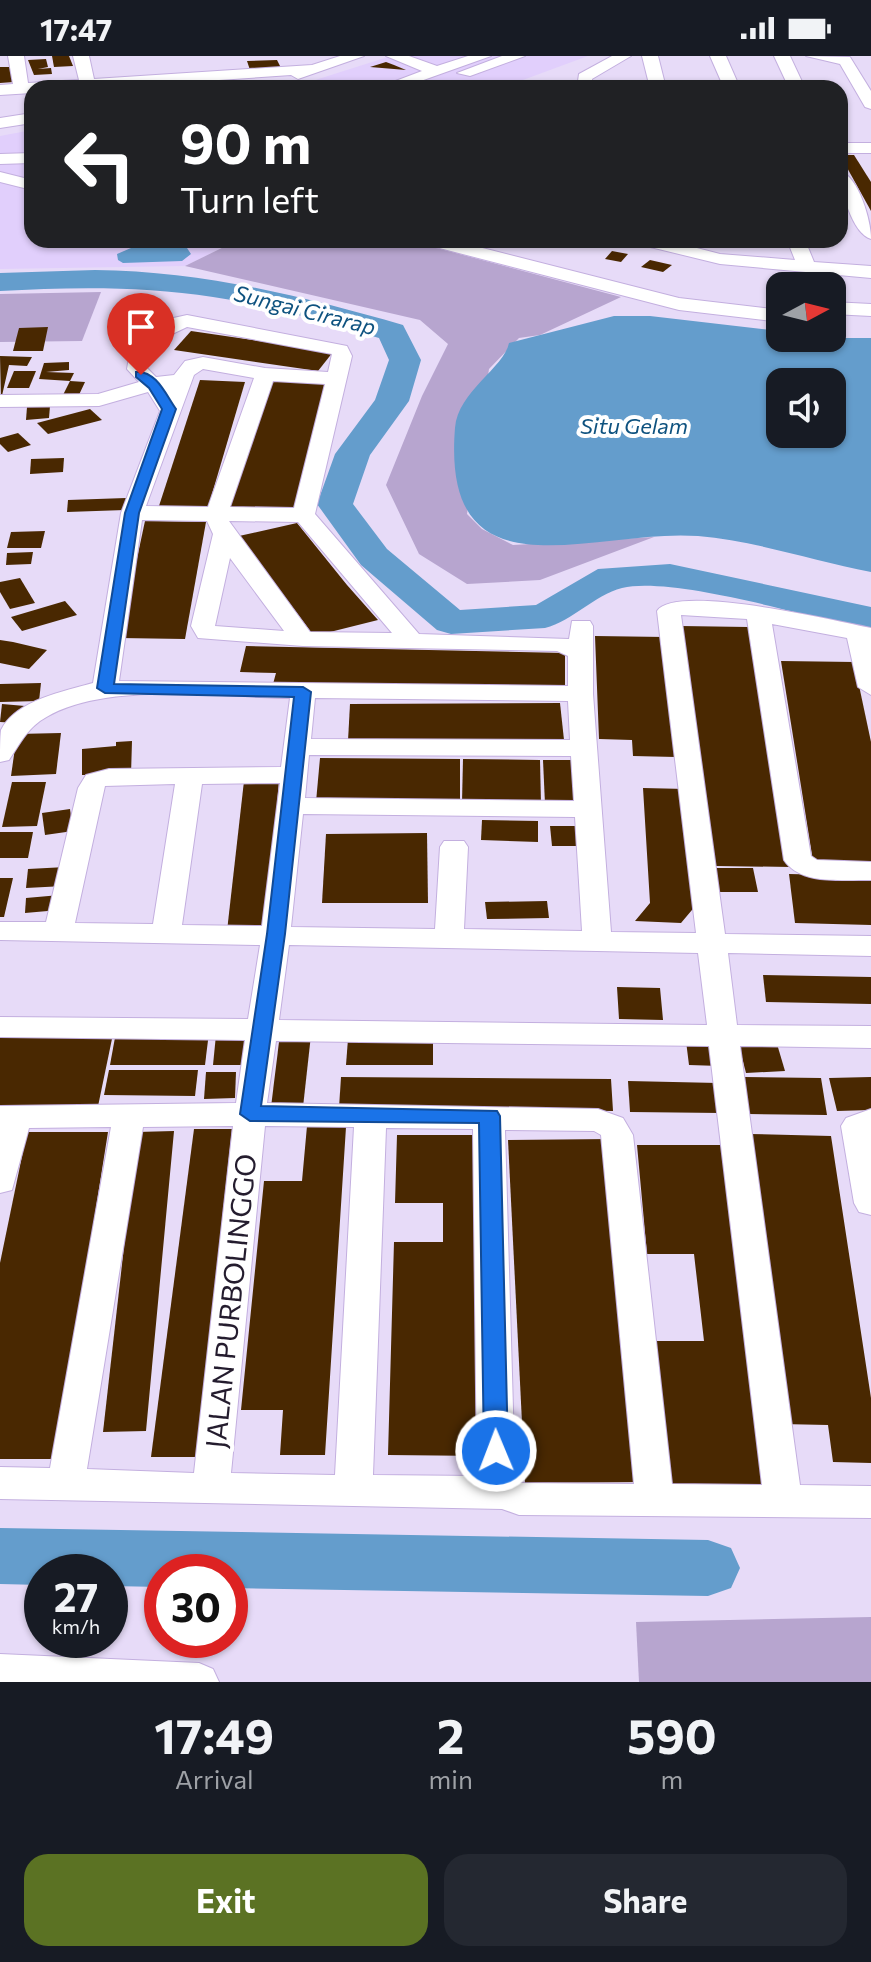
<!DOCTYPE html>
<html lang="en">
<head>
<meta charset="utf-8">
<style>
  :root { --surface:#171b24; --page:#242831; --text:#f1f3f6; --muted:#9ea1a6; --accent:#5b7223 }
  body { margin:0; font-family:Commissioner,sans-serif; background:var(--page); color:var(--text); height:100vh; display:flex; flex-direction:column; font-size:30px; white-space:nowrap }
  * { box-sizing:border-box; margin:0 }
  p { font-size:26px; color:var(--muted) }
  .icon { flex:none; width:44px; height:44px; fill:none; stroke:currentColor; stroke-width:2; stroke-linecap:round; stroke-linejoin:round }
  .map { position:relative; height:1626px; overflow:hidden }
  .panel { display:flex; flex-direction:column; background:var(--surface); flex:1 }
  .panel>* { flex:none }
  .top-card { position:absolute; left:24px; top:24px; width:824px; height:168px; border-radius:24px; box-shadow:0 2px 6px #0004; background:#202124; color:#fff; overflow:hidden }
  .needle { width:52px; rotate:83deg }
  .tools { position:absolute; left:766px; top:216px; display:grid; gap:16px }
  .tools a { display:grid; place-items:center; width:80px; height:80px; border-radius:16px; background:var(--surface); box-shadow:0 2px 6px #0004; font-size:40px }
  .speed { position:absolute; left:24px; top:1498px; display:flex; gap:16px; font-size:40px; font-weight:700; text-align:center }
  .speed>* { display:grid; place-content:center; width:104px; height:104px; border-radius:50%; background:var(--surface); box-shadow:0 2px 6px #0004; line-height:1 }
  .speed small { font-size:20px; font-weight:400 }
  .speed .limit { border:12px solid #d22; background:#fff; color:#111 }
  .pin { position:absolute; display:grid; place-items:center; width:68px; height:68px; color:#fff; margin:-82px -34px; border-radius:50% 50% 50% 0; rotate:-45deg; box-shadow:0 0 8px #0007 }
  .pin .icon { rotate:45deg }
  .me { position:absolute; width:88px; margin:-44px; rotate:359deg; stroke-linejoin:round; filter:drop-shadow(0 0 6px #0008) }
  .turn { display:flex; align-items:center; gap:28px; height:168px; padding:0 24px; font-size:36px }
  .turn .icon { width:104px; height:104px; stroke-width:2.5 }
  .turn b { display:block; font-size:56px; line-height:68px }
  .eta { display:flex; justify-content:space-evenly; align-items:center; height:136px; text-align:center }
  .eta b { font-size:48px; font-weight:700; line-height:56px }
  .cta { display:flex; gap:16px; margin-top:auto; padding:16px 24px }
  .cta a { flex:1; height:92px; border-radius:24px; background:var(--accent); color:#fff; font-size:32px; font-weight:700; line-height:92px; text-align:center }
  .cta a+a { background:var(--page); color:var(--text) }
  .status { display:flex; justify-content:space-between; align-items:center; height:56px; padding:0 40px; background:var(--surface); direction:ltr }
  .status svg { height:22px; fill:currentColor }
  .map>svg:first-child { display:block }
  .built { fill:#e1cffc }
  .green { fill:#b7a5cf }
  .water { fill:#649dcc; fill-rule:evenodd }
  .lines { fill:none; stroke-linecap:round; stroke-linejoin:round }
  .river { fill:#649dcc; fill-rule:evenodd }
  .building { fill:#492801 }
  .minor-casing { stroke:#c3afdf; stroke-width:2 }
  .minor { fill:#fff; fill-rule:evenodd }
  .route { fill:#1a73e8; stroke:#114b97; stroke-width:2 }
  .labels { text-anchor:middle; stroke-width:8; stroke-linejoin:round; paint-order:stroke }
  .far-water-label { font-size:22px; font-style:italic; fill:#0e527f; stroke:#fff }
  .near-street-label { font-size:28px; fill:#241c2e; stroke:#fff }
</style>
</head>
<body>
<div class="status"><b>17:47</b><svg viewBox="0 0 49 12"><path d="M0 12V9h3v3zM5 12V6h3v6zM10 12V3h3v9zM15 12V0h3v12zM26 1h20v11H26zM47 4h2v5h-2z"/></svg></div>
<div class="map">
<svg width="871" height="1626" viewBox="0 0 871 1626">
  <rect width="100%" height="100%" fill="#e7dbf8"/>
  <g class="built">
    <path d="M391,0H588L501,32H290Z"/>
    <path d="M32,74V184H238L185,210L0,213V80Z"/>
  </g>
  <g class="green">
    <path d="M238,184H407L621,241L540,279L519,282L489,313L467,458L482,473L513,489L654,481L540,524L467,528L419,498L386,429L422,340L448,288L420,264L185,210Z"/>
    <path d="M101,236L82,285L0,286V238Z"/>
    <path d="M871,1561V1626H639L636,1566Z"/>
  </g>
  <g class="water">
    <path d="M139,184H173L166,190L187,192L191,198L182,205L123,207L118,204L117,198L131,192Z"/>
    <path d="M614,260H650L780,275V282H871V516C814,505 756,485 698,480C593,472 441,547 455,372C458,335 504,312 509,287ZM832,326V378H780V326Z"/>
  </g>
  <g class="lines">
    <g class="river">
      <path d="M95,214C202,215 301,240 403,269L421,304L409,345L370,399L353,448L387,493L460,554L536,549L598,513L670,508L871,551V575C813,562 674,520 622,532C594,539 573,565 545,572L451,578L437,574L361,509L317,448L335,398L375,344L389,304L379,282C324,266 270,249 213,241C143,230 71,231 0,235V217Z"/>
      <path d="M0,1472L708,1484L731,1492L740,1512L731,1532L708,1540L230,1532V1516H162V1531L110,1530V1516H42V1529L0,1528Z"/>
    </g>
  </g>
  <g class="building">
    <path d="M52,0H69L73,10L54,11Z"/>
    <path d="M46,3L48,11L38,13L51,12L52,18L34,19L28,4Z"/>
    <path d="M277,4L281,12L250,14L247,5Z"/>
    <path d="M386,6L394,9L406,14L370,11Z"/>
    <path d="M0,11H10L14,26L0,27Z"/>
    <path d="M840,99H854L871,126V155Z"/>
    <path d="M612,195L628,198L621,206L605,203Z"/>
    <path d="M650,204L672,209L663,216L641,211Z"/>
    <path d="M48,271L43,295H13L19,272Z"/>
    <path d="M191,275L333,296L318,315L174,294Z"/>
    <path d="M0,300L32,301L27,310L9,309L1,344Z"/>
    <path d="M69,306V314L46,316L74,317L70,325L39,323L44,307Z"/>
    <path d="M14,315H36L29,332H7Z"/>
    <path d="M200,324L245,326L207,455L158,453Z"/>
    <path d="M70,325L85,326L78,341H62Z"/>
    <path d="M267,325L328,328L293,458L226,455Z"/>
    <path d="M50,350L49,362L26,364L27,351Z"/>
    <path d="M90,353L102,364L48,378L37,367Z"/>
    <path d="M18,377L31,389L8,396L0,388V382Z"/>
    <path d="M64,402L63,416L30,418L31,403Z"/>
    <path d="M126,442L125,454L67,456L68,444Z"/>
    <path d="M145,465L206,466L185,583L120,582Z"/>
    <path d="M297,467L347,529L378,564L314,580L239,480Z"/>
    <path d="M45,475L41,492H7L11,476Z"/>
    <path d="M33,496L31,508L6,509L7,497Z"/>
    <path d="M20,522L35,547L10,553L0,536V526Z"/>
    <path d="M65,545L77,559L22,575L11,561Z"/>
    <path d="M681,570L748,571L791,811L716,810Z"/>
    <path d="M595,580L665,581L676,701L633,700L632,684L599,683Z"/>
    <path d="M0,584L13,586L47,594L29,613L0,607Z"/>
    <path d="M246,590L565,597V635L273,628L276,617L240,616Z"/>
    <path d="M781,605L854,606L871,686V807L813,805Z"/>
    <path d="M41,627L39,645L0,646V628Z"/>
    <path d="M560,647L564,684L348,685L350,648Z"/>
    <path d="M2,648L25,650L18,667L0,666Z"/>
    <path d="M61,677L56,718L11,720L17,678Z"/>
    <path d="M132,685L131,719H82V693L116,690V686Z"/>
    <path d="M320,702L460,703V747L316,746Z"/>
    <path d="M463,703L540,704L541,748L462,747Z"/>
    <path d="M543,704H577L580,749L545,748Z"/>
    <path d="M244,725H279L266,875H227Z"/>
    <path d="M12,726H46L37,770L2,771Z"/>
    <path d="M643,732L686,733L697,848L681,867L635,865L650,847Z"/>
    <path d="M70,753L73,775L45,779L42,757Z"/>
    <path d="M482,764L538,765V786L481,784Z"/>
    <path d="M550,770H584L586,790H552Z"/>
    <path d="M0,776H33L28,802H0Z"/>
    <path d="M427,777L428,847H322L326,778Z"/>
    <path d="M66,811L64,830L26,832L28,813Z"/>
    <path d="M714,812H753L758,836H717Z"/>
    <path d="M789,818L871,820V869L795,867Z"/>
    <path d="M0,822H13L4,861H0Z"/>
    <path d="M60,839L59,854L25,857L26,842Z"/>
    <path d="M547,845L549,862L487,863L485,846Z"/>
    <path d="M763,919L871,921V948L766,946Z"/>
    <path d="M617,931L660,932L663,964L619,963Z"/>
    <path d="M116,976H209L205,1009H110Z"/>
    <path d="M0,977L113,978L97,1055L0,1054Z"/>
    <path d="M255,978L253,1009H213L216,979Z"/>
    <path d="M280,978L311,979L303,1051H271Z"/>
    <path d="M348,983H433V1009H346Z"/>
    <path d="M686,985L717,986L720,1010L689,1009Z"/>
    <path d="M777,988L785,1015L746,1017L739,990Z"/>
    <path d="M109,1014H198L195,1040L104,1039Z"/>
    <path d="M206,1016H236L235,1042L204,1043Z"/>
    <path d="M341,1021L611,1023L613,1055L339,1052Z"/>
    <path d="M744,1021L821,1022L827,1059L748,1058Z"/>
    <path d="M871,1021V1054L837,1055L829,1022Z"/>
    <path d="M628,1025L718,1027L721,1057L630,1056Z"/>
    <path d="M307,1070L346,1071L325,1399H280L283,1354H241L264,1125H302Z"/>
    <path d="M194,1073H232L196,1401H151Z"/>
    <path d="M174,1075L146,1375L103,1376L137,1076Z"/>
    <path d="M27,1076H108L56,1403H0V1207Z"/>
    <path d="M749,1078L831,1080L871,1342V1407L833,1406L828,1369L781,1368Z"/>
    <path d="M397,1079H482L486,1400L388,1399L394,1186H443V1147H395Z"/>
    <path d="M611,1083L646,1426L525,1427L508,1084Z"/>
    <path d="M637,1089H729L777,1430L668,1429L654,1285H704L694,1198H647Z"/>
  </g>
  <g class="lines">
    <defs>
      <g id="minor">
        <path d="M8,0H24L28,27L79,24L73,0H89L94,23L312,9L340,0H364L298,23L291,19L100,32H32V37L0,39V29L13,28Z"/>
        <path d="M386,0H409L437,10L468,0H491L401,32H377L422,15Z"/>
        <path d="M502,0H525L470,20L457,17Z"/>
        <path d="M612,0H631L592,23L593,32H577L579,18Z"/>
        <path d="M642,0H658L666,32H650Z"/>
        <path d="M710,0H726L740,32H724Z"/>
        <path d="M774,0H790L805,32H789Z"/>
        <path d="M806,0L850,1L871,35V53L865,51L840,8Z"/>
        <path d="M32,57V67L0,72V62Z"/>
        <rect x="840" y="87" width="31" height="10"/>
        <path d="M32,97V107L0,108V98Z"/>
        <path d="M840,115C859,121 871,165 871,183C852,178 840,132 840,115Z"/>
        <path d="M0,116L32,124V134L0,126Z"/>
        <path d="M421,184H451L679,242L780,254V266L679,254L424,188Z"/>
        <path d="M635,184H666L720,198L795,204L787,184H805L814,206L871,210V222L720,208L638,188Z"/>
        <path d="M832,246L871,248V260L832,258Z"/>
        <path d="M187,259L347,290L352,300L315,458L419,578L569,583L572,565H590L593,570V638L611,876L696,877L657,555C676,527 836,565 871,572V639L858,631L847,582L772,568L811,800L817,804L871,806V824C843,823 801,830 784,804L747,563L681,559L725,878L871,880V900L728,897L737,969L871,970V992L740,990L800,1429L871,1430V1462L519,1459L502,1453L0,1443V1411L50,1412L111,1071L29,1072L12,1134L0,1137V1050L236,1047L245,984L0,981V961L248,963L260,889L0,884V866H46L78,732L86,719L109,713L281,711L290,642C218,641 99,624 40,665C25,676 19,689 9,704L0,706C0,697 0,682 1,674C16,644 65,635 93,627L121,457L160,355L148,336L99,350L0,351V339L98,338L139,326L127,313L132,284L169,263ZM187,271L332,298L328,316L265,312L203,301L185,305L174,319L156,321L147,312L149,289ZM203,313L254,322L208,451L146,450L194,319ZM273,325L325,328L294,452L230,451ZM142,464L207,465L213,478L191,570L198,582L303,590L557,595L568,600V630L119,625ZM229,465L298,466L392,577L310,576ZM230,502L284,575L215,570ZM315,642L568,645L570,684L311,683ZM309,699L571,700L574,745L305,742ZM280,727L262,870L182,869L202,728ZM175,728L153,868L75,867L105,730ZM303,758L575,761L582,875L464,873L468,791L464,785H444L440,791L435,873L291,871ZM289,889L698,897L707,969L279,964ZM276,985L709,990L762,1429L672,1428L633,1079L623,1062L598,1053L267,1047ZM233,1070L194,1417L87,1413L143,1071ZM265,1070L354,1071L335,1419L231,1417ZM386,1072L473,1073L477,1420L373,1419ZM505,1074L594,1075L601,1079L634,1428L520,1427L515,1423Z"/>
        <path d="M871,1053V1159L859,1156L854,1147L841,1070L846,1062Z"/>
        <path d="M0,1598L199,1607L213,1613L219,1626H0Z"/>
      </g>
    </defs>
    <use href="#minor" class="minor-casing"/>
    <use href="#minor" class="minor"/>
  </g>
  <path class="route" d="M136,316C156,314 166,339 176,353L139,457L114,628L303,631L311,636L285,878L261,1050L497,1055L500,1060L508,1395L504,1402L496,1405L487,1402L484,1395L479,1067L250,1065L240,1058L267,878L294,641L105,637L97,632L125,457L162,353L149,332L136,321Z"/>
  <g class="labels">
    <g class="far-water-label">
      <text transform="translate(305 254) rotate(14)" y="8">Sungai Cirarap</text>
      <text x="634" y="378">Situ Gelam</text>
    </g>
    <g class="near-street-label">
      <text transform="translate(231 1245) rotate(-84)" y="10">JALAN PURBOLINGGO</text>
    </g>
  </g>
</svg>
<div class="tools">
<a><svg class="needle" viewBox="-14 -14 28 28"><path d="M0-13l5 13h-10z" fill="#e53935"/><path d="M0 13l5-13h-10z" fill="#9ea1a6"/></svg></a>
<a><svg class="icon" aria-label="sound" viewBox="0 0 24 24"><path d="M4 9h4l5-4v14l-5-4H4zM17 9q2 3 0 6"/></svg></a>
</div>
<div class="speed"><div>27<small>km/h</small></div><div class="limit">30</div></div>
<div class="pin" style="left:141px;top:319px;background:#d93025"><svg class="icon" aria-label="arrive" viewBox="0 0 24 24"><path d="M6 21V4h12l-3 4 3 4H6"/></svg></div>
<svg class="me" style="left:496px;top:1395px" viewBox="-20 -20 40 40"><circle r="17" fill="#1a73e8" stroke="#fff" stroke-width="3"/><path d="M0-11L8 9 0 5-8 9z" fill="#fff"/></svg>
<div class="top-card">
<div class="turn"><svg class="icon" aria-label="left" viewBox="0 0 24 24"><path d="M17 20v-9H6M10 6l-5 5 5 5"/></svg><div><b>90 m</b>Turn left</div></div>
</div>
</div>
<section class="panel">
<div class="eta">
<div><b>17:49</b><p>Arrival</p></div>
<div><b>2</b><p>min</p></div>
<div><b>590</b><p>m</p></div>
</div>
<div class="cta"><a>Exit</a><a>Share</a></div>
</section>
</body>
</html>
